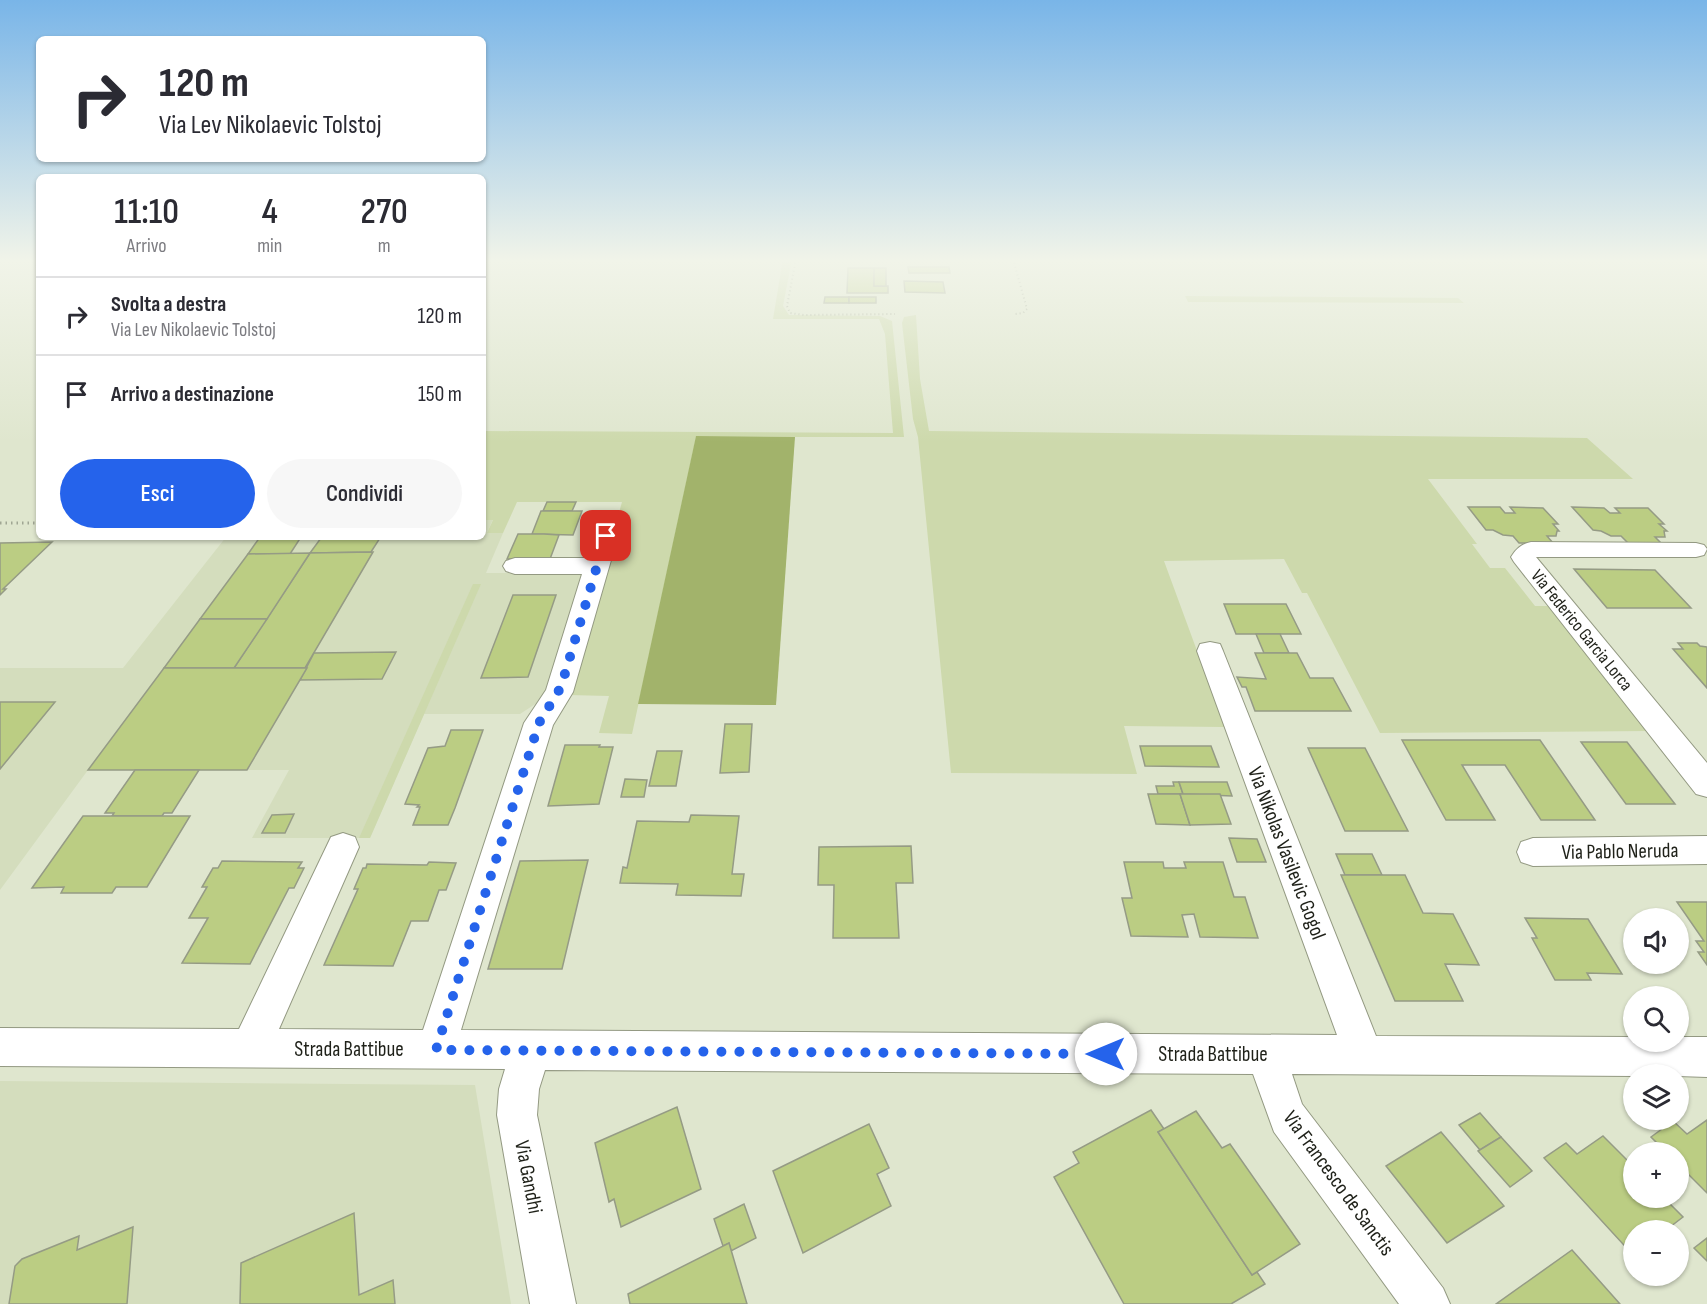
<!DOCTYPE html>
<html lang="it">
<head>
<meta charset="utf-8">
<style>
  :root { --surface:#fff; --page:#f7f7f7; --text:#2b2b33; --muted:#7c7c81; --line:#e1e1e2; --accent:#2563eb }
  body { margin:0; font-family:"Sofia Sans Condensed",sans-serif; background:var(--page); color:var(--text); height:100vh; display:flex; flex-direction:column; font-size:22px; white-space:nowrap }
  * { box-sizing:border-box; margin:0 }
  p { font-size:20px; color:var(--muted) }
  .icon { flex:none; width:33px; height:33px; fill:none; stroke:currentColor; stroke-width:2; stroke-linecap:round; stroke-linejoin:round }
  .map { position:relative; flex:1; overflow:hidden }
  .panel { position:absolute; left:36px; top:174px; width:450px; height:366px; display:flex; flex-direction:column; background:var(--surface); border-radius:9px; box-shadow:0 2px 4px #0004 }
  .panel>* { flex:none }
  .banner { position:absolute; left:36px; top:36px; width:450px; height:126px; border-radius:9px; box-shadow:0 2px 4px #0004; background:#fff; color:var(--text); overflow:hidden }
  .fabs { position:absolute; left:1623px; top:908px; display:grid; gap:12px }
  .fabs a { display:grid; place-items:center; width:66px; height:66px; border-radius:50%; background:var(--surface); box-shadow:0 2px 4px #0004; font-size:30px }
  .pin { position:absolute; display:grid; place-items:center; width:51px; height:51px; color:#fff; margin:-26px; border-radius:12px; box-shadow:0 3px 9px #0006 }
  .me { position:absolute; width:66px; margin:-33px; rotate:270deg; stroke-linejoin:round; filter:drop-shadow(0 0 4px #0008) }
  .turn { display:flex; align-items:center; gap:21px; height:126px; padding:0 24px; font-size:27px }
  .turn .icon { width:78px; height:78px; stroke-width:2.5 }
  .turn b { display:block; font-size:42px; line-height:51px }
  .eta { display:flex; justify-content:space-evenly; align-items:center; height:102px; text-align:center }
  .eta b { font-size:36px; font-weight:600; line-height:42px }
  .primary-button { display:flex; gap:12px; margin-top:auto; padding:12px 24px }
  .primary-button a { flex:1; height:69px; border-radius:36px; background:var(--accent); color:#fff; font-size:24px; font-weight:600; line-height:69px; text-align:center }
  .primary-button a+a { background:var(--page); color:var(--text) }
  ul { padding:0; list-style:none }
  li { display:flex; align-items:center; gap:18px; height:78px; padding:0 24px; border-top:2px solid var(--line) }
  li div { flex:1 }
  li b { display:block; font-size:22px }
  li em { font-style:normal }
  .map>svg:first-child { display:block }
  .built { fill:#d4ddbd }
  .green { fill:#cdd9ac }
  .forest { fill:#a2b36b }
  .building { fill:#bbcd83; stroke:#959b85; stroke-width:1.5 }
  .lines { fill:none; stroke-linecap:round; stroke-linejoin:round }
  .minor-casing { stroke:#939982; stroke-width:2 }
  .path-far1 { stroke:#a0a693; stroke-width:2; stroke-dasharray:1 3; stroke-linecap:butt }
  .path { stroke:#a0a693; stroke-width:3; stroke-dasharray:1.5 4; stroke-linecap:butt }
  .minor { fill:#fff; fill-rule:evenodd }
  .route { stroke:#2563eb; stroke-width:10; stroke-dasharray:0 18 }
  .labels { text-anchor:middle; stroke-width:6; stroke-linejoin:round; paint-order:stroke }
  .street-label { font-size:18px; fill:#1f2119; stroke:#fff }
  .near-street-label { font-size:21px; fill:#1f2119; stroke:#fff }
</style>
</head>
<body>
<div class="map">
<svg width="1707" height="1304" viewBox="0 0 1707 1304">
  <rect width="100%" height="100%" fill="#dfe6ce"/>
  <g class="built">
    <path d="M483,435L530,436L487,533H503L486,573H586L549,695L520,714H424L370,838H252L289,770H88L0,890V668H123L226,537H483Z"/>
    <path d="M0,1081L475,1085L511,1304H0Z"/>
  </g>
  <g class="green">
    <path d="M783,259H792L783,306L789,315L880,316L892,321L904,437H696L632,734L599,733L609,696L568,695L622,502H517L503,533H487L493,520H483V431L893,433L885,334L879,319H773Z"/>
    <path d="M1185,296L1458,298L1464,303L1188,302Z"/>
    <path d="M916,315L920,379L929,431L1587,438L1633,479H1428L1477,544H1472L1490,568H1505L1535,606H1551L1650,731L1380,733L1307,593H1302L1284,559L1164,561L1225,727L1124,726L1137,774L951,773L918,437L913,419L902,323L904,317Z"/>
    <path d="M473,584H481L370,838H359Z"/>
  </g>
  <path class="forest" d="M696,436L795,437L776,705L638,704Z"/>
  <g class="building">
    <path d="M908,267H949L950,273H909Z"/>
    <path d="M848,268H874V286H888V293H847Z"/>
    <rect x="874" y="268" width="12" height="18"/>
    <path d="M904,281L943,282L945,293L905,292Z"/>
    <path d="M825,297H849V303H824Z"/>
    <rect x="849" y="297" width="27" height="6"/>
    <path d="M547,502H576L572,511H543Z"/>
    <path d="M1468,507H1500L1505,513H1515L1510,507L1543,508L1558,524H1553L1559,531H1557L1556,536H1547L1553,543H1519L1513,536L1503,535L1493,530H1486Z"/>
    <path d="M1572,507L1604,508L1610,513H1620L1615,508H1648L1664,524H1659L1667,531H1664L1665,537H1655L1662,544L1628,543L1621,536H1611L1601,531L1593,530Z"/>
    <path d="M541,511H582L573,535L532,534Z"/>
    <path d="M518,534H544L559,535L550,559H507Z"/>
    <path d="M260,537H301L290,554H248Z"/>
    <path d="M321,538H380L371,552L310,553Z"/>
    <path d="M52,542L3,589H6L0,595V543Z"/>
    <path d="M373,552L305,668H234L310,553Z"/>
    <path d="M310,553L267,619H200L248,554Z"/>
    <path d="M1574,569L1655,570L1691,608H1607Z"/>
    <path d="M513,595H556L528,677L481,678Z"/>
    <path d="M1224,604H1286L1301,634H1236Z"/>
    <path d="M200,619H267L234,668H164Z"/>
    <path d="M1256,634H1280L1289,653H1264Z"/>
    <path d="M1678,643H1697L1700,646L1707,647V688L1673,649H1683Z"/>
    <path d="M396,652L382,679L300,680L314,653Z"/>
    <path d="M1255,653H1297L1310,678H1333L1351,711H1255L1246,687H1242L1237,677L1266,679Z"/>
    <path d="M164,668H307L247,770H88Z"/>
    <path d="M0,702H55L0,769Z"/>
    <path d="M725,724H752L749,772L720,773Z"/>
    <path d="M451,730H483L455,808L448,825H413L420,807H417L419,805L405,804L428,748L445,746Z"/>
    <path d="M1402,740H1540L1595,820H1541L1505,765H1462L1495,820H1446Z"/>
    <path d="M1581,742H1627L1675,804H1626Z"/>
    <path d="M565,745H600L599,747H613L599,804L548,806Z"/>
    <path d="M1140,746H1211L1219,767L1145,766Z"/>
    <path d="M1308,748H1365L1408,831H1345Z"/>
    <path d="M657,751H682L676,786H649Z"/>
    <path d="M135,770H199L172,813H164L162,816H112L114,813H105Z"/>
    <path d="M625,779L647,780L644,797H621Z"/>
    <path d="M1173,782H1179L1183,794H1158L1156,786H1174Z"/>
    <path d="M1179,782H1227L1232,796L1183,794Z"/>
    <path d="M1148,794H1180L1190,825L1156,824Z"/>
    <path d="M1180,794H1220L1231,824L1190,825Z"/>
    <path d="M294,814L285,833H262L272,815Z"/>
    <path d="M691,815L739,816L732,874H744L741,896L676,895L678,884L620,883L623,867L627,868L637,821L689,822Z"/>
    <path d="M83,816H190L147,887H116L112,893H61L64,887L32,888Z"/>
    <path d="M1229,838L1257,839L1266,862H1237Z"/>
    <path d="M911,846L913,883H896L899,938H833L834,885H818L819,847Z"/>
    <path d="M1336,854H1372L1382,875H1345Z"/>
    <path d="M588,860L562,969H488L520,861Z"/>
    <path d="M222,861L302,862L298,868H304L294,888H289L250,964L182,963L208,918H189L207,887H202L213,868H218Z"/>
    <path d="M429,862L456,863L446,890H439L428,921H411L393,966L324,965L358,889H354L363,868H366L367,864L427,865Z"/>
    <path d="M1124,862H1163L1164,868H1186L1184,862H1223L1234,897H1245L1258,938L1200,937L1194,914L1182,915L1188,937L1131,936L1122,898H1132Z"/>
    <path d="M1341,875H1405L1423,913L1453,914L1479,965L1445,964L1463,1001H1395Z"/>
    <path d="M1677,902H1707V965L1698,952H1704L1696,941H1704Z"/>
    <path d="M1525,918L1588,919L1622,974L1587,973L1591,980H1555L1532,938H1537Z"/>
    <path d="M677,1107L701,1189L621,1227L614,1199L609,1202L595,1143Z"/>
    <path d="M1151,1110L1164,1129L1158,1132L1252,1275L1257,1272L1265,1284L1231,1304H1124L1054,1177L1079,1163L1073,1152Z"/>
    <path d="M1196,1111L1222,1148L1230,1144L1300,1244L1252,1275L1158,1132Z"/>
    <path d="M1480,1113L1501,1137L1480,1150L1459,1125Z"/>
    <path d="M1707,1120V1193L1678,1164V1152H1666L1651,1137L1673,1121L1687,1134Z"/>
    <path d="M869,1124L889,1168L877,1174L891,1206L803,1253L773,1171Z"/>
    <path d="M1441,1132L1504,1206L1447,1243L1386,1166Z"/>
    <path d="M1603,1136L1634,1167V1197H1663L1683,1217L1666,1230H1634L1633,1255L1544,1158L1566,1143L1577,1154Z"/>
    <path d="M1501,1137L1532,1171L1510,1187L1478,1151Z"/>
    <path d="M744,1204L756,1238L731,1251L729,1243L723,1246L714,1219Z"/>
    <path d="M354,1213L359,1295L393,1280L395,1304H240L241,1263Z"/>
    <path d="M133,1227L127,1304H9L15,1266L22,1259L79,1236L77,1250Z"/>
    <path d="M1707,1238V1261L1694,1248Z"/>
    <path d="M729,1243L747,1304H630L628,1294Z"/>
    <path d="M1572,1250L1620,1304H1496Z"/>
  </g>
  <g class="lines">
    <defs>
      <g id="minor">
        <path d="M606,529L614,531L618,536L573,692L553,725L461,1030L1337,1035L1197,651L1200,644L1210,642L1220,644L1223,651L1376,1036L1634,1037V1041H1678V1037H1707V1077L1678,1076V1074H1634V1076L1292,1074L1302,1104L1443,1288L1450,1304H1399L1274,1132L1253,1074L545,1070L539,1089L537,1115L576,1304H530L497,1115L499,1089L505,1069L0,1066V1028L239,1029L331,837L343,833L355,837L359,847L279,1029L423,1030L524,723L546,690L582,574H515L506,571L503,566L506,561L515,558H587L598,531Z"/>
        <path d="M1531,542L1696,543L1704,545L1707,549L1704,555L1696,557H1536L1707,763V797L1696,794L1514,562L1511,557C1516,549 1521,544 1531,542Z"/>
        <path d="M1707,836V864L1533,866L1521,862L1517,852L1521,842L1533,838Z"/>
      </g>
    </defs>
    <use href="#minor" class="minor-casing"/>
    <g class="path-far1">
      <path d="M796,259L787,306L790,313L804,315L895,314"/>
      <path d="M1013,259L1027,309L1023,313L1015,314"/>
    </g>
    <path class="path" d="M0,523H39"/>
    <use href="#minor" class="minor"/>
  </g>
  <linearGradient id="sky" x2="0" y2="1"><stop stop-color="#79b5e8"/><stop offset="0.59" stop-color="#f1f4e9"/><stop offset="1" stop-color="#f1f4e9" stop-opacity="0"/></linearGradient>
  <rect width="1707" height="442" fill="url(#sky)"/>
  <g class="lines">
    <path class="route" d="M606,536L561,687L539,723L436,1050L1106,1054"/>
  </g>
  <g class="labels">
    <g class="street-label">
      <text transform="translate(1582 630) rotate(51)" y="6">Via Federico Garcia Lorca</text>
    </g>
    <g class="near-street-label">
      <text transform="translate(1620 851) rotate(-1)" y="7">Via Pablo Neruda</text>
      <text transform="translate(1287 853) rotate(69)" y="7">Via Nikolas Vasilevic Gogol</text>
      <text x="349" y="1056">Strada Battibue</text>
      <text x="1213" y="1061">Strada Battibue</text>
      <text transform="translate(529 1177) rotate(79)" y="7">Via Gandhi</text>
      <text transform="translate(1339 1183) rotate(54)" y="7">Via Francesco de Sanctis</text>
    </g>
  </g>
</svg>
<div class="fabs">
<a><svg class="icon" aria-label="sound" viewBox="0 0 24 24"><path d="M4 9h4l5-4v14l-5-4H4zM17 9q2 3 0 6"/></svg></a>
<a><svg class="icon" aria-label="search" viewBox="0 0 24 24"><circle cx="10" cy="10" r="6"/><path d="M15 15l6 6"/></svg></a>
<a><svg class="icon" aria-label="layers" viewBox="0 0 24 24"><path d="M12 4l9 5-9 5-9-5zM3 14l9 5 9-5"/></svg></a>
<a>+</a>
<a>−</a>
</div>
<div class="pin" style="left:606px;top:536px;background:#d93025"><svg class="icon" aria-label="arrive" viewBox="0 0 24 24"><path d="M6 21V4h12l-3 4 3 4H6"/></svg></div>
<svg class="me" style="left:1106px;top:1054px" viewBox="-20 -20 40 40"><circle r="19" fill="#fff"/><path d="M0-13L10 11 0 6-10 11z" fill="#2563eb"/></svg>
<div class="banner">
<div class="turn"><svg class="icon" aria-label="right" viewBox="0 0 24 24"><path d="M7 20v-9h11M14 6l5 5-5 5"/></svg><div><b>120 m</b>Via Lev Nikolaevic Tolstoj</div></div>
</div>
<section class="panel">
<div class="eta">
<div><b>11:10</b><p>Arrivo</p></div>
<div><b>4</b><p>min</p></div>
<div><b>270</b><p>m</p></div>
</div>
<ul>
<li><svg class="icon" aria-label="right" viewBox="0 0 24 24"><path d="M7 20v-9h11M14 6l5 5-5 5"/></svg><div><b>Svolta a destra</b><p>Via Lev Nikolaevic Tolstoj</p></div><em>120 m</em></li>
<li><svg class="icon" aria-label="arrive" viewBox="0 0 24 24"><path d="M6 21V4h12l-3 4 3 4H6"/></svg><div><b>Arrivo a destinazione</b></div><em>150 m</em></li>
</ul>
<div class="primary-button"><a>Esci</a><a>Condividi</a></div>
</section>
</div>
</body>
</html>
